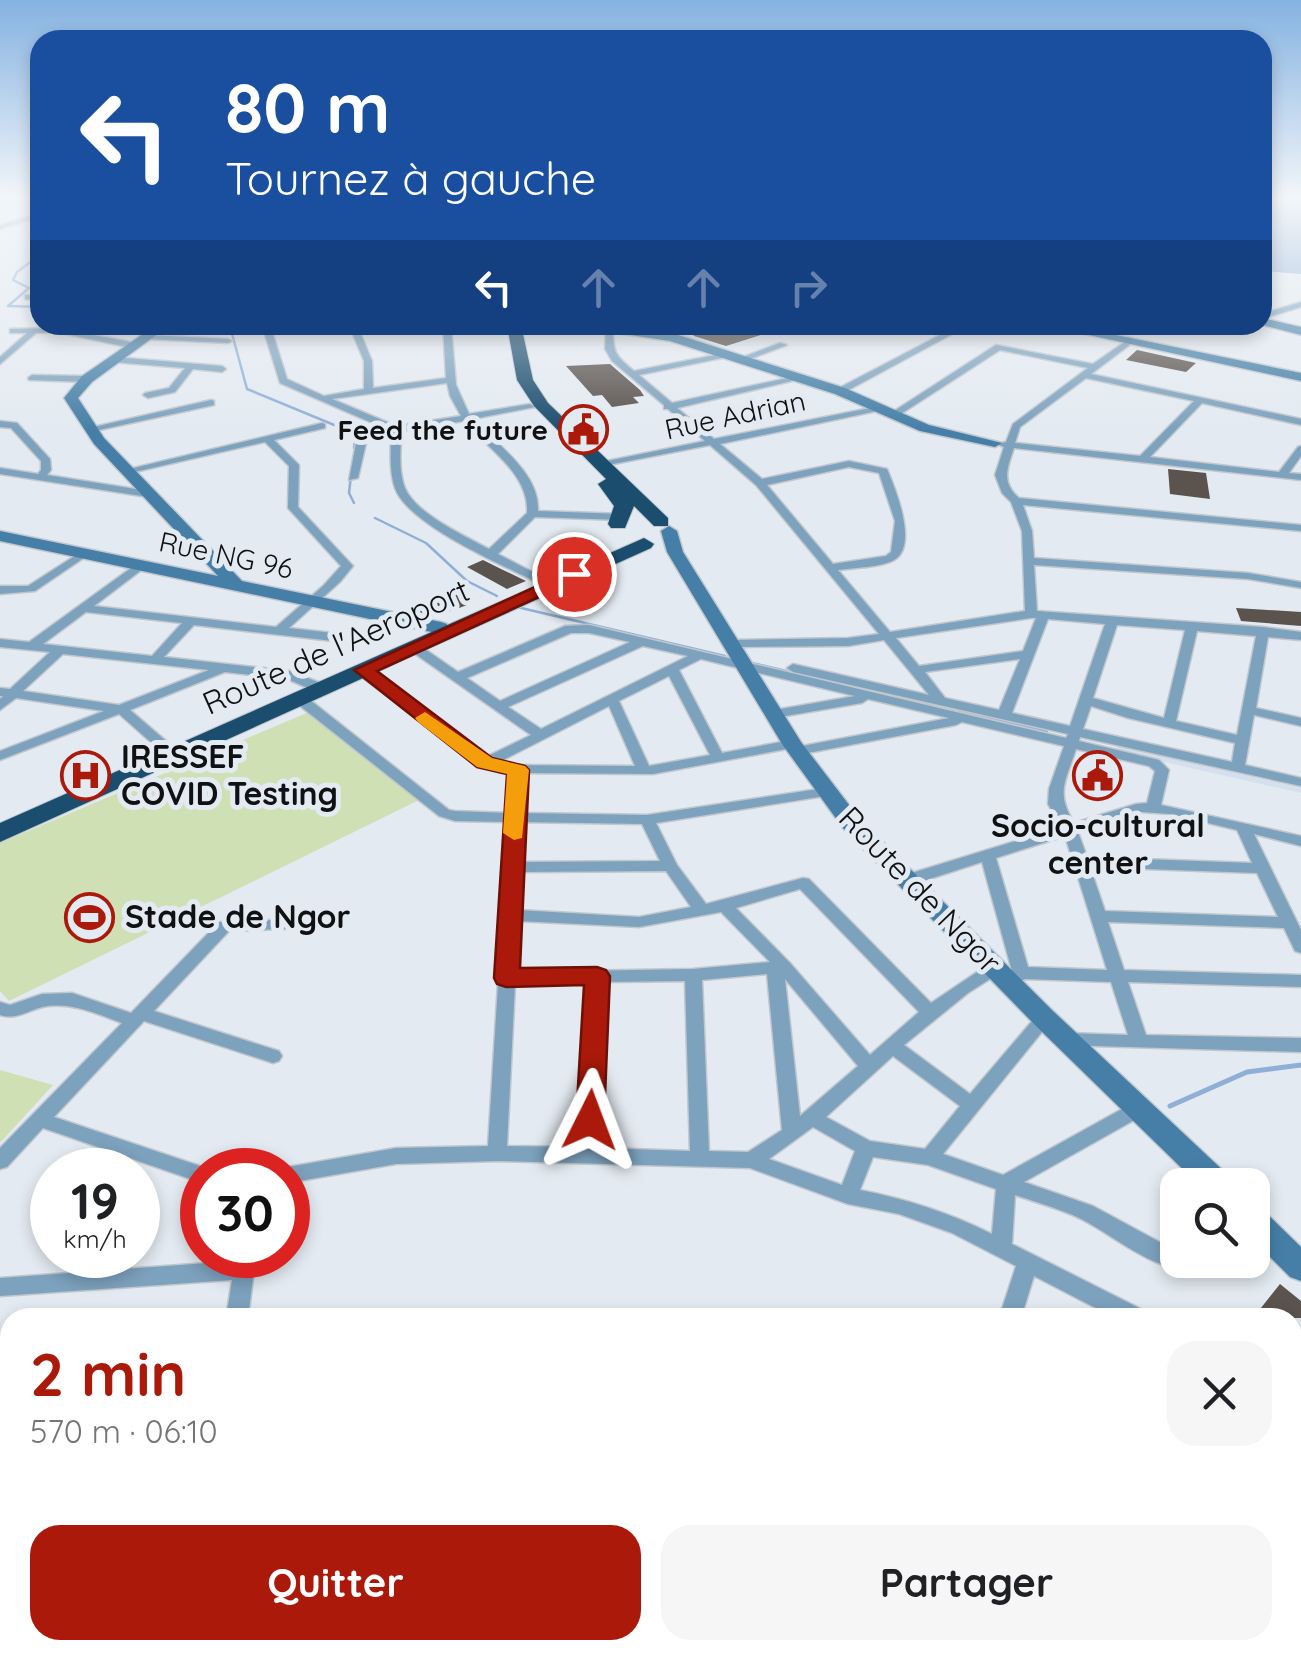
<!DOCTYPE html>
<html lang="fr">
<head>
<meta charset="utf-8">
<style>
  :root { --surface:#fff; --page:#f6f6f6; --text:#202124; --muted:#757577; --accent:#aa1909 }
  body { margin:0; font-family:Quicksand,sans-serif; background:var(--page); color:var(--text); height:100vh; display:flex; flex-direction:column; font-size:38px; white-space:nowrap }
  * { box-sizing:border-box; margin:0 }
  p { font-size:32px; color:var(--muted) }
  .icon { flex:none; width:55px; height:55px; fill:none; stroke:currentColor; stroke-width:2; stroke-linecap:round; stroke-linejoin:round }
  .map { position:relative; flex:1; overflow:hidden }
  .side { position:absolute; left:0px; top:1308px; width:1302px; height:352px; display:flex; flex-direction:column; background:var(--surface); border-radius:30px 30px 0 0; box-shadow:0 5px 15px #0003 }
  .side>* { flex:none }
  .top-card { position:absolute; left:30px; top:30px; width:1242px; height:305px; border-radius:30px; box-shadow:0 5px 15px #0003; background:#1a4fa0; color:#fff; overflow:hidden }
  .controls { position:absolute; left:1160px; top:1168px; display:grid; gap:20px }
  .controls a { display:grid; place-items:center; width:110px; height:110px; border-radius:20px; background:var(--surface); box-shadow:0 5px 15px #0003; font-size:50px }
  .speed { position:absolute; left:30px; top:1148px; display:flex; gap:20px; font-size:50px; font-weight:700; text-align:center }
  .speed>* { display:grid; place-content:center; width:130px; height:130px; border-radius:50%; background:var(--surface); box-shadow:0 5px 15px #0003; line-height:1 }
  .speed small { font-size:25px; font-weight:400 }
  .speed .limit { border:15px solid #d22; background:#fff; color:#111 }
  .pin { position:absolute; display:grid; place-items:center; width:85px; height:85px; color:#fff; margin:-42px; border:5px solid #fff; border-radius:50%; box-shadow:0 2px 10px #0007 }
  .me { position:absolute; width:110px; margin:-55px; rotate:3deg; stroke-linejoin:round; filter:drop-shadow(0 0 8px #0008) }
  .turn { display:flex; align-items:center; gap:35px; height:210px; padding:0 30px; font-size:45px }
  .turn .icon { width:130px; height:130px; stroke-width:2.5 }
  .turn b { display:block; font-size:70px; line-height:85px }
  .lanes { display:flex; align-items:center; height:95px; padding:0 30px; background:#0003; justify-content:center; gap:50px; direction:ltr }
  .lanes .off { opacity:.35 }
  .round { display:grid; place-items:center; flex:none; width:105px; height:105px; border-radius:30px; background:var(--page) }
  .overview { display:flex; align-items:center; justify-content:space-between; height:170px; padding:0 30px }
  h1 { font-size:60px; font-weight:700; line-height:75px; color:var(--accent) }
  .button { display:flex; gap:20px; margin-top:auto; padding:20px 30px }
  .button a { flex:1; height:115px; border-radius:30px; background:var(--accent); color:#fff; font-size:40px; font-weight:700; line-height:115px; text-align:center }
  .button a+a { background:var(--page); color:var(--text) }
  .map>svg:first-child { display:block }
  .built { fill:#d4e0ed }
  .green { fill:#cee0b4 }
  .water { fill:#90afd7 }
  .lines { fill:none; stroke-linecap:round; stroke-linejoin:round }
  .stream-far2 { stroke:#90afd7; stroke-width:2.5 }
  .stream-far1 { stroke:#90afd7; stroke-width:4 }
  .stream { stroke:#90afd7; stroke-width:5 }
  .building { fill:#5a534e }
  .street-casing { stroke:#c1c7cd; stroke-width:3 }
  .secondary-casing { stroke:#c1c7cd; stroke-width:3 }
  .highway-casing { stroke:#c1c7cd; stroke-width:2 }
  .street { fill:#7da2be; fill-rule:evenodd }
  .secondary { fill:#457fa7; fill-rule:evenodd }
  .highway { fill:#1b4e6e; fill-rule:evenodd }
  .route { fill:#aa1909; stroke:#6e1006; stroke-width:2.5 }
  .slow { fill:#f59e0b }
  .labels { text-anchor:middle; stroke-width:10; stroke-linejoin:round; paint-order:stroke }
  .far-street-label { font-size:28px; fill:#0f1113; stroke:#e3eaf1 }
  .far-poi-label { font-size:28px; font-weight:bold; fill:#0f1113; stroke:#e3eaf1; text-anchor:end }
  .street-label { font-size:32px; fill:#0f1113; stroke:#e3eaf1 }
  .poi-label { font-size:32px; font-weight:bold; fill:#0f1113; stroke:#e3eaf1; text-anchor:start }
</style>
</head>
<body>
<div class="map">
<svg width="1301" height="1658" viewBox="0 0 1301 1658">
  <rect width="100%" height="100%" fill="#e3eaf1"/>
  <g class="built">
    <path d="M1117,746L1301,788V793L1116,751Z"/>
    <path d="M10,1585V1650H94L93,1658H0V1587Z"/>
  </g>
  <g class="green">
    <path d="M309,712L421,799L9,1001L0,991V843Z"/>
    <path d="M0,1070L53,1085L0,1143Z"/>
  </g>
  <path class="water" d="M1262,199H1301V274L1263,271Z"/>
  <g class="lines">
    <g class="stream-far2">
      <path d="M8,306L29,288L13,280L17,272L40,255"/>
      <path d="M8,306L40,307"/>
      <path d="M138,325L231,330L247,389L356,434L354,448"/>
      <path d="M351,475L349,493L354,503"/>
      <path d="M375,518L426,543L467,581L497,596"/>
      <path d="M517,607L725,656"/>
      <path d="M752,663L829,681"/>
    </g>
    <path class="stream-far1" d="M819,678L1046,731"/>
    <path class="stream" d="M1170,1106L1247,1072L1301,1065"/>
  </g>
  <g class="building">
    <path d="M685,325H763L764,334L726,346L694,336Z"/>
    <path d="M1137,350L1196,363L1186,372L1126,360Z"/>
    <path d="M610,364L640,390L644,396L633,397L639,403L612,407L602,395L593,396L566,366Z"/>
    <path d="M1168,469L1206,473L1210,499L1170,494Z"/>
    <path d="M483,560L501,569L526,581L507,589L467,567Z"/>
    <path d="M460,591L470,604L434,617L413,610Z"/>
    <path d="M1236,608L1301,612V626L1241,621Z"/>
    <path d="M1280,1284L1301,1301V1318H1253Z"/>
  </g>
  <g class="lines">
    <defs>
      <g id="street">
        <path d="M40,213V217L0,229V225Z"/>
        <path d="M25,295L40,296V300L25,299Z"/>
        <path d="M1301,302V307L1262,319V314Z"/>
        <path d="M125,325H140L159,331L155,333Z"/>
        <path d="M262,325H270L287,379L324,396L364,389V361L349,325H357L372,361L373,388L446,378L443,325H451L456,385L469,414L530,404L535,407L473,419C496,444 540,473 538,511L622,514L627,517L622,520L535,517L498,554L546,579V583H538C503,565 408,525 395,488C389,471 391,451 391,433L367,439L358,478L349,480L357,438L364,432L384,428L280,383ZM447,383L450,396L461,416L396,426L332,399ZM464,421C487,448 530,474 527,513L489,549C465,536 416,514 405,488C398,470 401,449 401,431Z"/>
        <path d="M899,325C914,325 929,331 944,330C952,330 959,325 969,325L843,393H837V389L940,335Z"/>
        <path d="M57,328L136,343L140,346L136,349L57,332L36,333L0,364V357L27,333H10V329Z"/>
        <path d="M606,328L613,330C613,353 616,356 634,371L730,352L731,354L727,357L639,375L672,403L801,375L805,378L677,408L714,439L880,406V410L877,411L720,444L762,479L849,461L887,469C895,488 919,546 894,560C883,567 853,568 838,570L890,632L1025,611L1022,531L1011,502L1002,493L995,475L1004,447L997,444L1006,442L1013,424L1088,368L1000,350L896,417L888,415L996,345L1093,364L1129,339H1132V343L1091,374L1301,419V425L1202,403L1150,457L1279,472L1298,447L1301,446V456L1289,473L1301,474V480L1014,448C1007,468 1001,483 1019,498L1301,525V531L1023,505L1032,531L1034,558L1248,573L1301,582V588L1248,579L1034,565L1037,611L1263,627L1301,632V640L1268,637L1256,708L1301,718V726L1254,715L1245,765L1301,778V786L1080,737L1079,741L1159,760L1169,770L1161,805L1301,836V846L1254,834L1301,930V953L1295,951L1284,928L1108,922L1124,970L1301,975V987L1128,982L1146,1035L1301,1038V1052L1061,1045L1058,1040L1061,1035L1067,1033L1128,1035L1111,982L1025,979L1014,985L1008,983L1005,979L1012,971L982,862L914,884H902L900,880L902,876L1061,827L1048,804L1049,789L1064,746L962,722L956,725L797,755L792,754L790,751L792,748L653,774L525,773L523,813L647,815L825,788L830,789L832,792L825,796L656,823L677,865L706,904L803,878L809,879L931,1003L989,964H1001L1003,968L1001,972L968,993L904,1045L970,1094L1038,1014H1050L1053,1018L1050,1022L943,1154L1003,1175L1131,1104L1138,1102L1145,1104L1147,1109L1145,1114L1024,1182L1093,1206L1178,1252V1260H1219L1216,1266C1166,1284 1124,1241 1081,1219C1061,1209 1037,1203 1015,1195L1012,1244L1145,1311L1148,1318H1115L1034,1276L1021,1318H999L1016,1266L952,1233L899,1214L848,1204L750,1168L497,1161L396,1164L288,1183V1170H281L288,1167L396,1148L488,1146L508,822L455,821L439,816L295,702L293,699L295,696H305L449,810L455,811L508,813L511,773H501L480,766L358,674L357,671L358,668H368L486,757L531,735L411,651V645H419L458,672L565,626L589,625L1066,738L1068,734L793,672L787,668L793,664L929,695L884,640L848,646L730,647L728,644L734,640L848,638L879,634L756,485L710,445L598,467L597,465L602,462L705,441L668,409H664V405L612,361L605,349ZM1086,378L1194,401L1140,456L1015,443L1020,427ZM849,467L879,473L895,521L891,552L886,556L833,564L767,485ZM1031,618H1036L1023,651L919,666L896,638ZM1048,619L1105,624L1070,726L1012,713ZM1117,625L1185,630L1164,718L1093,698ZM1197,631L1256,636L1237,735L1176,721ZM571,633H589L630,642L500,701L467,678ZM643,646L688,656L541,729L508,707ZM701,659L855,696L769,711L767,714L769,717L774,718L862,703L868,699L949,718L797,747L799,744L797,741L792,740L722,753L679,670ZM1020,659L999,710L945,698L925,672ZM669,676L710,755L649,766L619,701ZM609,706L635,766L503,765L497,763ZM1091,706L1128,718L1235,743L1232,762L1083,729ZM1076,749L1149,766L1155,771L1147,803L1136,804L1074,823C1055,792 1066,781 1076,749ZM1142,812L1170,814L1237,830L1252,863L1087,857L1078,832ZM523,822L642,824L660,861L521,862ZM1065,836L1107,970L1028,967L996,858ZM1090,867L1257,873L1278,917L1105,911ZM666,871L691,907L639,917L518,910L520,872ZM800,889L919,1012L870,1055L790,963L736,908ZM721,912L770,962L693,969L515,972L518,921L639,927ZM767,974L782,1130L748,1152L709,1151L702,980ZM785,979L858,1066L800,1116ZM685,981L690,1151L598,1148L605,982ZM588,983L579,1147L507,1146L515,984ZM893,1056L960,1106L925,1149L870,1141L826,1117ZM813,1127L855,1151L842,1185L769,1159ZM873,1157L928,1165L996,1189L992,1234C950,1213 906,1199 860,1190Z"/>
        <path d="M148,335L228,339L232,341L228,343L145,339V335Z"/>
        <path d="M780,343L787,345L745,361L738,359Z"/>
        <path d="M115,357L222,366L226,369L222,372L193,369L175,392L148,398L143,395L145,393L169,388L185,368L112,362V358Z"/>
        <path d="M32,375L87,376L91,379L87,382L29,380L28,378Z"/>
        <path d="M211,400L214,401V405L90,432L85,429Z"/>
        <path d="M0,421L17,423L50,459L51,470L47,475L148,491L153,494L148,497L0,474V468L38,474L41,470V461L11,428L0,427Z"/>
        <path d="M322,423L325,424V428L274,440L299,465L298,507L353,566L340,582L289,628L333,633L339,637L333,641L194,625L164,657L290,671L318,682L320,685L318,688H308L287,679L225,672L130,710L173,747L175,750L173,753H163L119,714L0,760V751L104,711L16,698L0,710V699L3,696H0V688L10,689L50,652L0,647V639L29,642L138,563H146L148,565L94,606L276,627L323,586L341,566L288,508L289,466L265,442L126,474L121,471ZM86,612L182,623L152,656L43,644ZM63,654L209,670L119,705L23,691Z"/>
        <path d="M84,550L90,553L88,555L35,591L0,594V586H28Z"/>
        <path d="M297,919L303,920L305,924L303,928L229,931L154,1011L279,1051L282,1056L279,1061L273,1063L144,1021L54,1117L209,1169L202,1170V1183L43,1128L7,1167L0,1169V1148L122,1023C97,1014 74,1003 48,1006C31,1008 17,1021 0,1015V1002L10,1005L42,994L72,993L131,1013L219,922Z"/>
        <path d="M236,1255H256L248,1318H226L232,1280L0,1296V1278L235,1261Z"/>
        <path d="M1292,1388L1301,1389V1411L1292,1410Z"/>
        <path d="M10,1496V1520L0,1522V1498Z"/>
        <path d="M10,1552V1578L0,1580V1554Z"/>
      </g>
      <g id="secondary">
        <path d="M1262,318L1301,327V335L1262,325Z"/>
        <path d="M156,325H170L92,382L78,398L104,438L242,581L441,622L447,624V632L441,634L0,541V531L218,576L94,444L64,398L82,376Z"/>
        <path d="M564,325H601L678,335L845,388L929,425L1002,443L995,447L920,431L835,394L670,341Z"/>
        <path d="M1043,325H1067L1301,373V381Z"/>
        <path d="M669,526L677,531L683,552L801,742L859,818L1053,1011L1229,1176L1233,1185H1199L1035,1025L843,828L782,744L667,552L661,531Z"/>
        <path d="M1252,1206L1263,1210L1301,1247V1281L1290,1277L1252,1239Z"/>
      </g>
      <g id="highway">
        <path d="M507,325H521L533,380L548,403L668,518V526H654L634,506L625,528H611L608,524L614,506L598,484L606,479L534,406L517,380Z"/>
        <path d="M644,538L654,544L651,548L0,842V823Z"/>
      </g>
    </defs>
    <use href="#street" class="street-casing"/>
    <use href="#secondary" class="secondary-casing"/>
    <use href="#highway" class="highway-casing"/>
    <use href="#street" class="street"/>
    <use href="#secondary" class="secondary"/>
    <use href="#highway" class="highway"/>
  </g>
  <linearGradient id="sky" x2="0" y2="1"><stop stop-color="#85b2e1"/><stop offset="0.46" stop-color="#f2f6f9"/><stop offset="1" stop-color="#f2f6f9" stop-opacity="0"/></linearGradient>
  <rect width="1301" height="431" fill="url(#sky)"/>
  <path class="route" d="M574,569L582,574L580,578L377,671L492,758L525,766L529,770L520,968L597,967L606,970L610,976L604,1120L600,1128L590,1131L580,1128L576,1120L584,985L506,987L497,984L494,978L507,774L477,767L354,670Z"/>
  <path class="slow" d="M425,712L492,758L525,766L529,770L522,838L514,840L503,833L507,774L477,767L418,722L415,718Z"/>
  <defs>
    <symbol id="civic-ring" viewBox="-11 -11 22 22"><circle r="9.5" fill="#e3eaf1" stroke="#aa1909" stroke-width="1.5"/><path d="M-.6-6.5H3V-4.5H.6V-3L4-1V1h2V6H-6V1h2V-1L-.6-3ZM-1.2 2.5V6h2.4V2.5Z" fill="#aa1909"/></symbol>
    <symbol id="hospital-ring" viewBox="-11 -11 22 22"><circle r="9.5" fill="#e3eaf1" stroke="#aa1909" stroke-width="1.5"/><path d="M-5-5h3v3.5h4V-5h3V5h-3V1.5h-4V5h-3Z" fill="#aa1909"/></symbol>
    <symbol id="stadium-ring" viewBox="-11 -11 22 22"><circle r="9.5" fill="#e3eaf1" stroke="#aa1909" stroke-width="1.5"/><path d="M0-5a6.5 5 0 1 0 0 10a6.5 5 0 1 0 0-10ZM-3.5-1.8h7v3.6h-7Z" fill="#aa1909"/></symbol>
  </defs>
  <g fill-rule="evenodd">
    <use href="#civic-ring" x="556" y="402" width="55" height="55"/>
    <use href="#hospital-ring" x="58" y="748" width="55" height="55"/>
    <use href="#civic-ring" x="1070" y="748" width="55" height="55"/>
    <use href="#stadium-ring" x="62" y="890" width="55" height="55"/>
  </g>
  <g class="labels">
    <g class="far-street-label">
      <text transform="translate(735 415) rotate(-12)" y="10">Rue Adrian</text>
      <text transform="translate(226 555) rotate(12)" y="10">Rue NG 96</text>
    </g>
    <g class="far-poi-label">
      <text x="548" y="440">Feed the future</text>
    </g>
    <g class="street-label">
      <text transform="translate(336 647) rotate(-24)" y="11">Route de l'Aeroport</text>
      <text transform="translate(920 890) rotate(46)" y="11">Route de Ngor</text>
    </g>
    <g class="poi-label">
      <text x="121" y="768">IRESSEF<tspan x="121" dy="37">COVID Testing</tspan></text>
      <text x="1098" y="837" text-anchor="middle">Socio-cultural<tspan x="1098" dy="37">center</tspan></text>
      <text x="125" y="928">Stade de Ngor</text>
    </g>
  </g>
</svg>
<div class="controls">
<a><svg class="icon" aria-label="search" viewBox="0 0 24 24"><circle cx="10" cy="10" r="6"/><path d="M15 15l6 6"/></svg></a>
</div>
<div class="speed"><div>19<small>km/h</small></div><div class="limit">30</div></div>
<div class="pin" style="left:574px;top:574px;background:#d93025"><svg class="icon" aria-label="arrive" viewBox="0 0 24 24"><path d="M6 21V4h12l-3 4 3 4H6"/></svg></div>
<svg class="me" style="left:590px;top:1120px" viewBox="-20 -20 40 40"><path d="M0-17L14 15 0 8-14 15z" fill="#aa1909" stroke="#fff" stroke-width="4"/></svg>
<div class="top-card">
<div class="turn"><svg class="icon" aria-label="left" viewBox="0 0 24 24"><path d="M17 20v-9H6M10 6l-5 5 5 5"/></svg><div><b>80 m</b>Tournez à gauche</div></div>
<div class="lanes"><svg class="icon" aria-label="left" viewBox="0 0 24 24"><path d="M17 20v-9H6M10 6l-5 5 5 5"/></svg><svg class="icon off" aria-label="ahead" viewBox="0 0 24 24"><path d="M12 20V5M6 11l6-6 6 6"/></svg><svg class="icon off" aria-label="ahead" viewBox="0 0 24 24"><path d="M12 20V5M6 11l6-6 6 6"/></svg><svg class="icon off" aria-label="right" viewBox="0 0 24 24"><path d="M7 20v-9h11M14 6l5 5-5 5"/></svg></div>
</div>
<section class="side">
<div class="overview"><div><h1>2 min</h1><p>570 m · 06:10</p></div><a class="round"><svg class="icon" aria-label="close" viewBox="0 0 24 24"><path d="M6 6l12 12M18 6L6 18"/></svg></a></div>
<div class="button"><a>Quitter</a><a>Partager</a></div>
</section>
</div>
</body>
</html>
